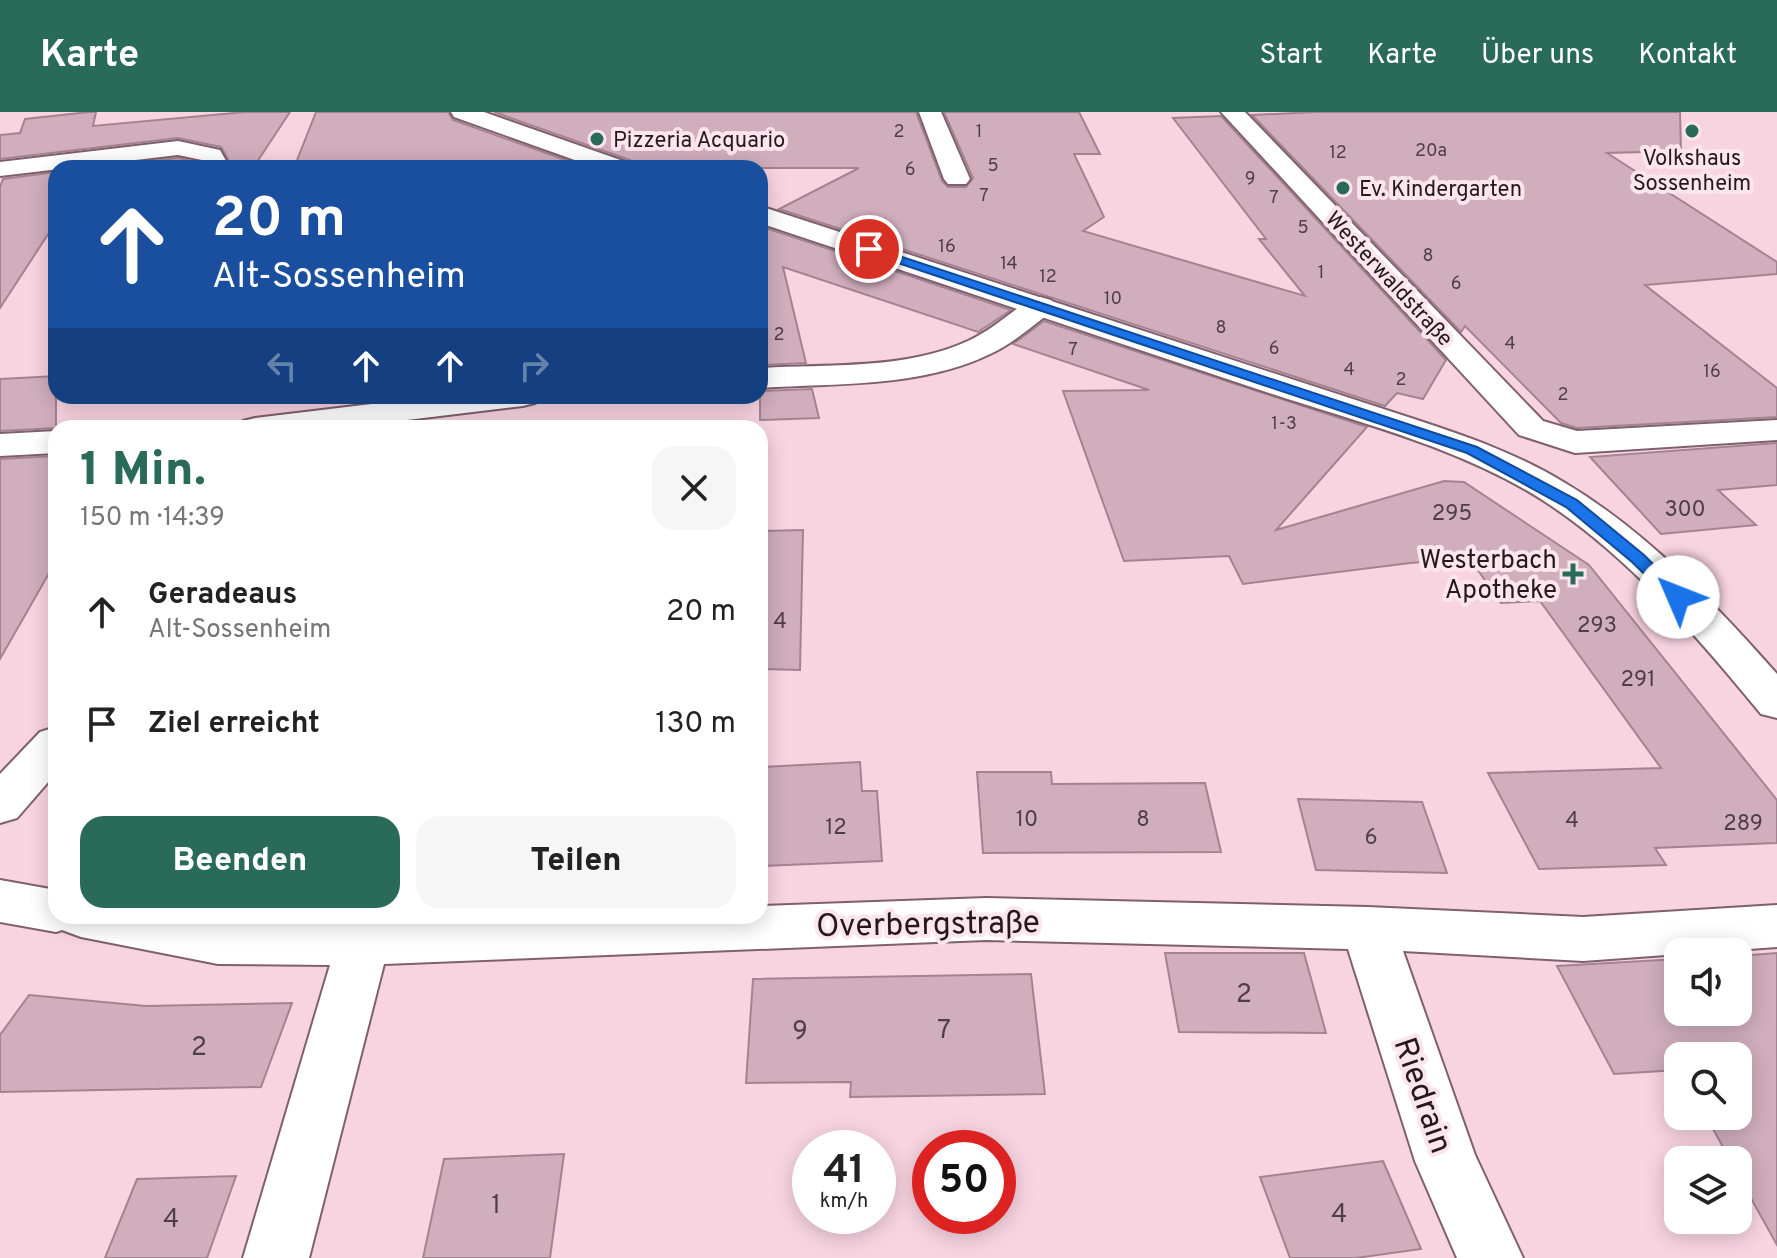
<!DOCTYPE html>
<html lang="de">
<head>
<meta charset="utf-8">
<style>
  :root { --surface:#fff; --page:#f6f6f6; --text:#222; --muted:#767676; --accent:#296a59 }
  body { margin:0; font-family:Overpass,sans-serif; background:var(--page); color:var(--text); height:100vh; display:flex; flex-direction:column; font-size:30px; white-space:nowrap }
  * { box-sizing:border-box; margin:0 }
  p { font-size:26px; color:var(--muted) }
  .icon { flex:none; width:44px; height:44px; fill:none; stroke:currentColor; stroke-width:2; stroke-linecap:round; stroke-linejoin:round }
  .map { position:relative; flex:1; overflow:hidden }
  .details { position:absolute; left:48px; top:308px; width:720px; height:504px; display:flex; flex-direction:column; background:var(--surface); border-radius:24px; box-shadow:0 4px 20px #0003 }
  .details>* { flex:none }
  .banner { position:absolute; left:48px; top:48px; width:720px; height:244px; border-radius:24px; box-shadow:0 4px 20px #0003; background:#1a4fa0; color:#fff; overflow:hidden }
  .fabs { position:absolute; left:1664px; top:826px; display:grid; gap:16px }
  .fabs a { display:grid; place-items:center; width:88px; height:88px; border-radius:16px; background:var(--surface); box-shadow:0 4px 20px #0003; font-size:40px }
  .speed { position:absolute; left:792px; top:1018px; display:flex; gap:16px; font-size:40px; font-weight:700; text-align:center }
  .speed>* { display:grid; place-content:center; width:104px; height:104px; border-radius:50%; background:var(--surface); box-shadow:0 4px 20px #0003; line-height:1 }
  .speed small { font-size:20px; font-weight:400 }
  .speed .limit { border:12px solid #d22; background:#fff; color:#111 }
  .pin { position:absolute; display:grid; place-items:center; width:68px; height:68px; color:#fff; margin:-34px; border:4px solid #fff; border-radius:50%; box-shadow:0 2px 8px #0007 }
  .me { position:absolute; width:88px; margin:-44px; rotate:314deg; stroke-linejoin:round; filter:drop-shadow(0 0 6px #0008) }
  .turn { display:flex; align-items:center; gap:28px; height:168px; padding:0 32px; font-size:36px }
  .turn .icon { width:104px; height:104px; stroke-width:2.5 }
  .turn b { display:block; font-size:56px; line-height:68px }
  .lanes { display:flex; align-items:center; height:76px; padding:0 32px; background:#0003; justify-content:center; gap:40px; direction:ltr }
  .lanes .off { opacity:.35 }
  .round { display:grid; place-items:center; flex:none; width:84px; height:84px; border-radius:24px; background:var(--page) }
  .headline { display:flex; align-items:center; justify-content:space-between; height:136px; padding:0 32px }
  h1 { font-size:48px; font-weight:800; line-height:60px; color:var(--accent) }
  .primary-button { display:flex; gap:16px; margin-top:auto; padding:16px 32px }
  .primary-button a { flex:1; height:92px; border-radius:24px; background:var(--accent); color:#fff; font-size:32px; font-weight:800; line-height:92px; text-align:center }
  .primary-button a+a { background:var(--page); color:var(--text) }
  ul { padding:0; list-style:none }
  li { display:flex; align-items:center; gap:24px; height:112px; padding:0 32px }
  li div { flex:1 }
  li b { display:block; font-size:30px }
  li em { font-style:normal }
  header { display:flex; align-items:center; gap:48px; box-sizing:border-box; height:112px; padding:0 40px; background:var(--accent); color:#fff }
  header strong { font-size:38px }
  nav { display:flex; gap:44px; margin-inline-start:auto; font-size:28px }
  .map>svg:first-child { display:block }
  .building { fill:#d0aebb; stroke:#a48390; stroke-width:2 }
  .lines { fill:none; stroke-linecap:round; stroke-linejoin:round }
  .street-casing { stroke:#7f606c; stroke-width:4 }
  .secondary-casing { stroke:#7f606c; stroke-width:4 }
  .street { fill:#fff; fill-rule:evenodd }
  .secondary { fill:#fff; fill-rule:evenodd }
  .route { fill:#1a73e8; stroke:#114b97; stroke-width:2 }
  .poi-dot { fill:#296a59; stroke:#fce5ed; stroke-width:3 }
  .labels { text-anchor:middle; stroke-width:8; stroke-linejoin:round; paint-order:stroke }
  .far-number-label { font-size:18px; fill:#503e45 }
  .far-poi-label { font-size:22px; fill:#26191e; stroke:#fce5ed; text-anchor:start }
  .far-street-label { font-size:22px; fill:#26191e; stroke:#fce5ed }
  .number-label { font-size:22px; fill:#503e45 }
  .poi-label { font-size:26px; fill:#26191e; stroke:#fce5ed; text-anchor:end }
  .near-number-label { font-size:26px; fill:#503e45 }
  .near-street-label { font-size:32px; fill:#26191e; stroke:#fce5ed }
</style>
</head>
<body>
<header>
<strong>Karte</strong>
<nav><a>Start</a><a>Karte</a><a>Über uns</a><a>Kontakt</a></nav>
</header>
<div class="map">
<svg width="1777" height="1146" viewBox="0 0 1777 1146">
  <rect width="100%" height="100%" fill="#f8d4e1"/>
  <g class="building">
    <path d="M89,0H96L93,14L245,0H290L253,56H233L221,35L178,26L0,47V23L20,21L25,7Z"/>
    <path d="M316,0H448L453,8L588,56H294Z"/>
    <path d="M494,0H916L942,69L948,75H966L973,66L944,0H1079L1100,42H1074L1104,105L1083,119L1305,184L1259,127H1266L1173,6L1221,4L1446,248L1423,287L1397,281L1385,294L779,97L859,56H635L630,48Z"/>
    <path d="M1317,0H1680L1681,39L1607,41L1777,150V162L1645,173L1777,276V305L1577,316L1561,311L1465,214L1461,220L1252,3Z"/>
    <path d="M178,46L200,51L203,56H93Z"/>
    <path d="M56,60V110L0,196V75L3,67Z"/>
    <path d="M760,114L883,155L1011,198L978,220L783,155L806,251L760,253Z"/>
    <path d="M1044,209L1367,315L1276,418L1444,369L1464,370L1589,453L1777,688V731L1655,736L1666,753L1539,757L1488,661L1661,656L1540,489L1501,491L1470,447L1410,451L1243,472L1229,444L1124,449L1063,279L1149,278L1013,232Z"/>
    <path d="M56,264V316L0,319V267Z"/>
    <path d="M812,277L819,306L760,308V279Z"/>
    <path d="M1777,331V373L1718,378L1756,413L1661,422L1590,345Z"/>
    <path d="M56,344V449L0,547V347Z"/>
    <path d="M803,418L800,558L760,557V419Z"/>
    <path d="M860,650L862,679H877L882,749L760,754V655Z"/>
    <path d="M977,660H1051L1052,672L1205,671L1221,740L983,741Z"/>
    <path d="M1298,687L1422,690L1447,761L1316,758Z"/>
    <path d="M1165,841H1304L1326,921L1179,920Z"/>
    <path d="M1777,841V1133L1738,1063V1048H1730L1706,1004H1738V944H1678V958L1614,962L1557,854L1678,847V900H1738V844Z"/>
    <path d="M1031,862L1045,982L850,985L851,970L746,971L753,867Z"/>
    <path d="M29,883L146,894L292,891L261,975L0,980V923Z"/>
    <path d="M564,1042L550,1146H423L444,1047Z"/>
    <path d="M1383,1049L1421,1137L1356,1146H1290L1260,1065Z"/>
    <path d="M236,1064L207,1146H105L137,1067Z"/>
  </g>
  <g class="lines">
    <defs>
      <g id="street">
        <path d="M919,0H941L970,67L966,72H948L944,67Z"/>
        <path d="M1221,0H1245L1543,309L1577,319L1777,308V328L1575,341L1519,323Z"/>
        <path d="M178,29L220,38L230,56H206L202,48L178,43L0,64V50Z"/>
        <path d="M1040,185L1051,188L1055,194L1051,200C1031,215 1012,232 990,242C920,276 835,271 760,276V256C827,252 905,258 968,229C990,219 1009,202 1029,188Z"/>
        <path d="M438,284H540L535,291L523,294L341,316H238L243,309L255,306Z"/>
        <path d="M56,319V341L0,344V322Z"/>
        <path d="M56,615V661L17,706L0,711V662L40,620Z"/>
        <path d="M0,768L56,778V804H195L218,808L760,804V794L986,786L1368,795L1583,805L1777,793V835L1583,849L1403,839L1475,1043L1523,1146H1457L1415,1049L1348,837L986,828L384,852L309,1146H243L330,853L218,852L81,825L62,818L56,820L0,810Z"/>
      </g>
      <g id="secondary">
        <path d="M451,0H484L629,51L632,56H597L454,5Z"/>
        <path d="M760,94L1414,307C1466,324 1518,342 1565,371C1646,419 1715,492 1777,562V606L1761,602C1697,524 1627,442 1541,387C1455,333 1349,308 1254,276C1089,221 925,166 760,111Z"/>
      </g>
    </defs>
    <use href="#street" class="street-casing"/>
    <use href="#secondary" class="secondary-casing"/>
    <use href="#street" class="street"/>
    <use href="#secondary" class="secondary"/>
  </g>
  <path class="route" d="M869,134L1477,335L1577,388L1644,443L1686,485L1678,490L1672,489L1632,450L1566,395L1467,341L865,140V135Z"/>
  <g class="poi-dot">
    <circle cx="1692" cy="19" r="8"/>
    <circle cx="597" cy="27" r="8"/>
    <circle cx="1343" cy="76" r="8"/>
    <path d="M1569 450h8v8h8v8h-8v8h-8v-8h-8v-8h8z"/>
  </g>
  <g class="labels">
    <g class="far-number-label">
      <text x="899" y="25">2</text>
      <text x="979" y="25">1</text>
      <text x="1431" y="44">20a</text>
      <text x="1338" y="46">12</text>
      <text x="993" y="59">5</text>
      <text x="910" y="63">6</text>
      <text x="1250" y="72">9</text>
      <text x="984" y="89">7</text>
      <text x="1274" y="91">7</text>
      <text x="1303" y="121">5</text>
      <text x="947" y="140">16</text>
      <text x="1428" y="149">8</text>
      <text x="1009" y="157">14</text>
      <text x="1321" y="166">1</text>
      <text x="1048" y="170">12</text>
      <text x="1456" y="177">6</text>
      <text x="1113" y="192">10</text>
      <text x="1221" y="221">8</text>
      <text x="779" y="228">2</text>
      <text x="1510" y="237">4</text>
      <text x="1274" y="242">6</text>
      <text x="1073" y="243">7</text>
      <text x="1349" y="263">4</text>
      <text x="1712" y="265">16</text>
      <text x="1401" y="273">2</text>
      <text x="1563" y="288">2</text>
      <text x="1284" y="317">1-3</text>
    </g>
    <g class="far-poi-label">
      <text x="613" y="35">Pizzeria Acquario</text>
      <text x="1692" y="53" text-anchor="middle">Volkshaus<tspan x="1692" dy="25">Sossenheim</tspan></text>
      <text x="1359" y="84">Ev. Kindergarten</text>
    </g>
    <g class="far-street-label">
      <text transform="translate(1390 166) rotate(47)" y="8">Westerwaldstraße</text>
    </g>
    <g class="number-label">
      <text x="1685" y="404">300</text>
      <text x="1452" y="408">295</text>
      <text x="780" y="516">4</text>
      <text x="1597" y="520">293</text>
      <text x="1638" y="574">291</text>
      <text x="1027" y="714">10</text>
      <text x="1143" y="714">8</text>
      <text x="1572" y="715">4</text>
      <text x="1743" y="718">289</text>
      <text x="836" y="722">12</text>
      <text x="1371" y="732">6</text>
    </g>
    <g class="poi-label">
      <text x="1557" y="456">Westerbach<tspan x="1557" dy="30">Apotheke</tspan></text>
    </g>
    <g class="near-number-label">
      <text x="1244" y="890">2</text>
      <text x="944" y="926">7</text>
      <text x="800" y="927">9</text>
      <text x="199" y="943">2</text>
      <text x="496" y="1101">1</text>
      <text x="1339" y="1110">4</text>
      <text x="171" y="1115">4</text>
    </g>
    <g class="near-street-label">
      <text transform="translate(928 811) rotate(-1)" y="11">Overbergstraße</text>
      <text transform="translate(1424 983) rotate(71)" y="11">Riedrain</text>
    </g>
  </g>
</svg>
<div class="fabs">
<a><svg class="icon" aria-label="sound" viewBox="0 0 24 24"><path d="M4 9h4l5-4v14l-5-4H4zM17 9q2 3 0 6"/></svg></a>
<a><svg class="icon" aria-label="search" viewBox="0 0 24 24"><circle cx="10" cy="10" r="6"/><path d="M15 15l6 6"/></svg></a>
<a><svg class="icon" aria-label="layers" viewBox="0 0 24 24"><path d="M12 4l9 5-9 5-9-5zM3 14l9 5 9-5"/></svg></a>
</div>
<div class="speed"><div>41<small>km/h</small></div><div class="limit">50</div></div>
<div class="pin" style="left:869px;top:137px;background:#d93025"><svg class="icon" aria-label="arrive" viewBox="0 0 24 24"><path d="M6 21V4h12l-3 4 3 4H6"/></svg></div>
<svg class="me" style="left:1678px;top:485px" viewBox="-20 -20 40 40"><circle r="19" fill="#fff"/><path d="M0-13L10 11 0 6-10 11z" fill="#1a73e8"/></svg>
<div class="banner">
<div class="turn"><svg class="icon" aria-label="ahead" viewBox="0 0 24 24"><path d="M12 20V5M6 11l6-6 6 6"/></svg><div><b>20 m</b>Alt-Sossenheim</div></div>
<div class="lanes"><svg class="icon off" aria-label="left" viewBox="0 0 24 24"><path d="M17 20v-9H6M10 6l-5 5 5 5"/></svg><svg class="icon" aria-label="ahead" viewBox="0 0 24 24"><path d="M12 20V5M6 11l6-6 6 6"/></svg><svg class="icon" aria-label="ahead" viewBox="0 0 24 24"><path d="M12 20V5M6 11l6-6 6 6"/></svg><svg class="icon off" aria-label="right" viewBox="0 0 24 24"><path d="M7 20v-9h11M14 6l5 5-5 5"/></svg></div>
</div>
<section class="details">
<div class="headline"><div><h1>1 Min.</h1><p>150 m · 14:39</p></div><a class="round"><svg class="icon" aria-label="close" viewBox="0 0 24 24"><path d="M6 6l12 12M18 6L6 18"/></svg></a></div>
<ul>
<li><svg class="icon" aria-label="ahead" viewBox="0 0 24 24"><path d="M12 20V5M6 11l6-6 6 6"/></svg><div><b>Geradeaus</b><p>Alt-Sossenheim</p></div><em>20 m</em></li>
<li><svg class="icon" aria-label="arrive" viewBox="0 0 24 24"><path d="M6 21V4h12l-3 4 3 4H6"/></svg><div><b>Ziel erreicht</b></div><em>130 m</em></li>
</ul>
<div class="primary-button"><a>Beenden</a><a>Teilen</a></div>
</section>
</div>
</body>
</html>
